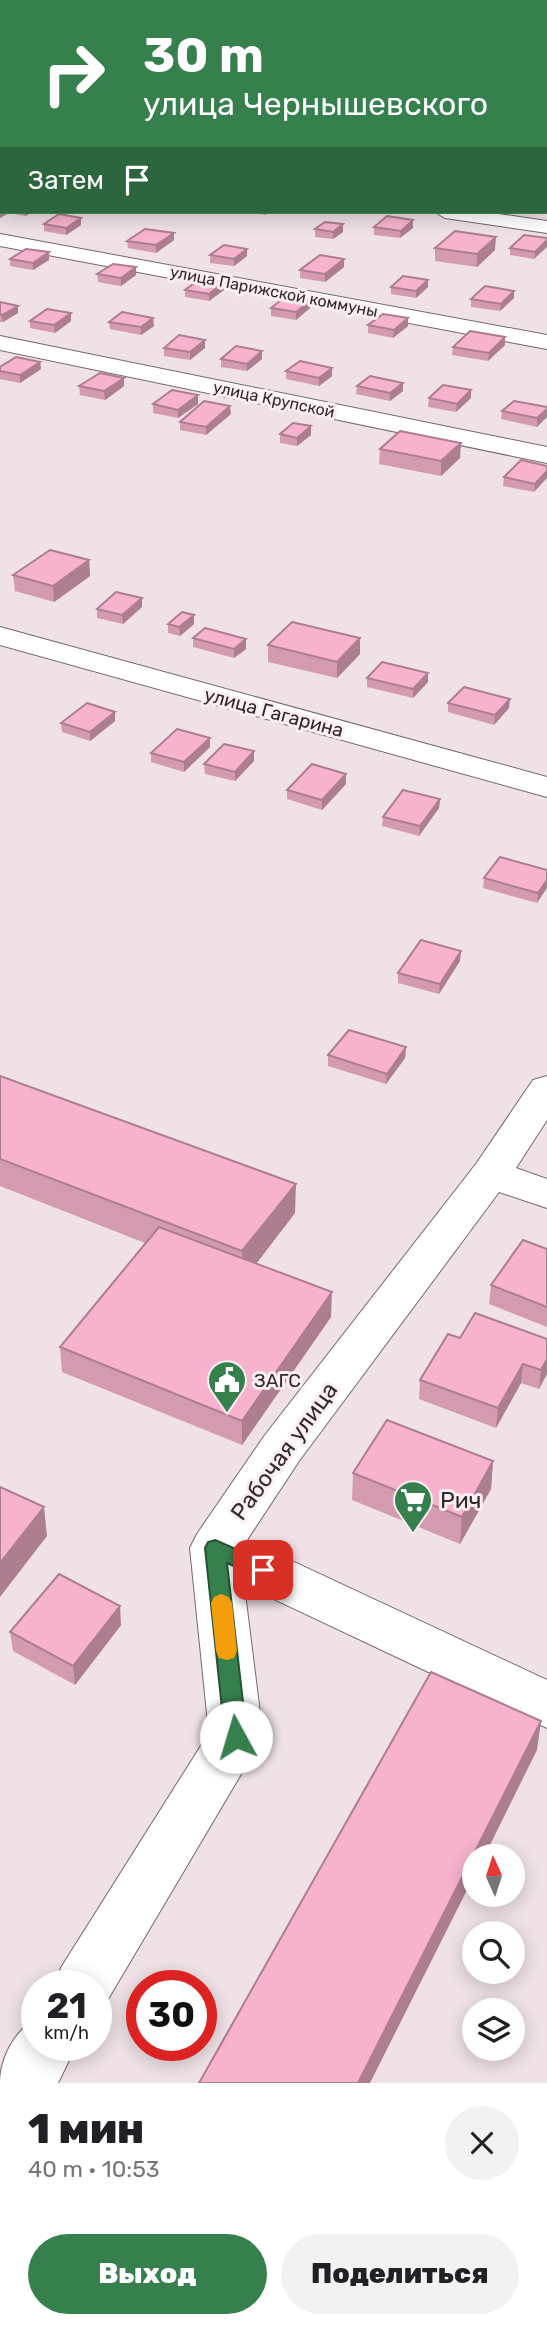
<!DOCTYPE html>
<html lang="ru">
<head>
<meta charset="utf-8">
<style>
  :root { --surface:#fff; --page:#f2f2f2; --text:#202124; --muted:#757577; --accent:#36804e }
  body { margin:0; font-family:Rubik,sans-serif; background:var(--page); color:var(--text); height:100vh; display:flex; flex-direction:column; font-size:26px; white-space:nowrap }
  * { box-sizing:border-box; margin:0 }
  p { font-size:23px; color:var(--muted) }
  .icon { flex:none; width:38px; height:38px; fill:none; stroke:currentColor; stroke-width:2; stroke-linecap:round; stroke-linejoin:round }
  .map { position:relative; height:2083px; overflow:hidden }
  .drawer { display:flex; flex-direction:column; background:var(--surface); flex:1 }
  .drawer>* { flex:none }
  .hud { position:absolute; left:0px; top:0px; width:548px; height:214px; box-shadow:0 4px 18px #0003; background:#36804e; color:#fff; overflow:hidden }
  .needle { width:46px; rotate:357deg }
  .fabs { position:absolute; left:462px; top:1844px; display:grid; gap:14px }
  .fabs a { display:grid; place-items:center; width:63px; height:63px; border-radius:50%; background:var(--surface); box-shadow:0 4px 18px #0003; font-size:35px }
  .speed { position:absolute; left:21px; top:1970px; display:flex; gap:14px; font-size:35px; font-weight:700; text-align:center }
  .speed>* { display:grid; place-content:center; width:91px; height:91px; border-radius:50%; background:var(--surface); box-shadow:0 4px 18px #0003; line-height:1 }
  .speed small { font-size:18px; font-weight:400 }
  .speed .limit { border:10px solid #d22; background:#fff; color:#111 }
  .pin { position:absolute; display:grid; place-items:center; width:60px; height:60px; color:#fff; margin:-30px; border-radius:14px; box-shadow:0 4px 10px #0006 }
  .me { position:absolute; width:77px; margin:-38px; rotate:354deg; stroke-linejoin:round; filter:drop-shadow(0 0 5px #0008) }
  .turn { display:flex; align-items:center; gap:24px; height:147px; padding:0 28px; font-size:32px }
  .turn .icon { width:91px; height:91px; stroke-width:2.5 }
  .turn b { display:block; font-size:49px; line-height:60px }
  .then { display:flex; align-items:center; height:66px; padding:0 28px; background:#0003; gap:14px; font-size:26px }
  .round { display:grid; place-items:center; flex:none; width:74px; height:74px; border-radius:37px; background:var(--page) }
  .overview { display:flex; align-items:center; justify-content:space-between; height:119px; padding:0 28px }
  h1 { font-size:42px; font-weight:800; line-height:52px }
  .primary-button { display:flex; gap:14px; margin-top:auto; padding:14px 28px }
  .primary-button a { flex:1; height:80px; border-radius:42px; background:var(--accent); color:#fff; font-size:28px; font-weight:800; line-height:80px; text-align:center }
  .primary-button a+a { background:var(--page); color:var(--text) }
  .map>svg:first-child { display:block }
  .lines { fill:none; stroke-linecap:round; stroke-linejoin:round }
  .minor-casing { stroke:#74686c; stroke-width:2 }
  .major-casing { stroke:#74686c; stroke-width:2 }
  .minor { fill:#fff; fill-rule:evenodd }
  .major { fill:#fff; fill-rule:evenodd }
  .wall { fill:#d49ab0 }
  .shaded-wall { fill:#ad7d90 }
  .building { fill:#f7b3cd; stroke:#ad7d90; stroke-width:2 }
  .route { fill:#36804e; stroke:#235333; stroke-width:2 }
  .slow { fill:#f59e0b }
  .labels { text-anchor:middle; stroke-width:6; stroke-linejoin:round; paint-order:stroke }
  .far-street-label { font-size:16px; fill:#2f2a2b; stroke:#fceef3 }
  .street-label { font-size:19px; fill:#2f2a2b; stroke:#fceef3 }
  .poi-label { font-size:19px; fill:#2f2a2b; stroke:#fceef3; text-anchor:start }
  .near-street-label { font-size:23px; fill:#2f2a2b; stroke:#fceef3 }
  .near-poi-label { font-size:23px; fill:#2f2a2b; stroke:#fceef3; text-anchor:start }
</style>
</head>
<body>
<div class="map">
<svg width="547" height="2083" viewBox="0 0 547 2083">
  <rect width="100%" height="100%" fill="#efe1e5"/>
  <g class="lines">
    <defs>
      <g id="minor">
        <path d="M145,0H173L175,2H146Z"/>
        <path d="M194,0H212L192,2Z"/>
        <rect x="546" y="45" width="1" height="10"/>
        <path d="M0,98H2L0,109Z"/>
        <path d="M0,234L547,335V349L0,246Z"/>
        <path d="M0,336L547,447V463L0,350Z"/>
        <path d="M0,627L547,777V797L0,645Z"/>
        <path d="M547,1076V1120L516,1168L547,1179V1208L499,1192L299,1461L247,1540L547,1680V1728L244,1585L263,1737L104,2006L96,2009V1986H53L62,1966L209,1733L190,1548L197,1534L265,1435L476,1164L533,1080Z"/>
        <path d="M37,2020V2046H76L58,2083H0C0,2060 14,2029 37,2020Z"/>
      </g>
      <g id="major">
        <rect x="0" y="139" width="2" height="12"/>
        <path d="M435,212H485L547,221V233L445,218Z"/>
      </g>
    </defs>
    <use href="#minor" class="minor-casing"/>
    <use href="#major" class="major-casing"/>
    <use href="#minor" class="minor"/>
    <use href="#major" class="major"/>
  </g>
  <g class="wall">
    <path d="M0,0H99V2H2V36H0Z"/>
    <path d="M315,0H356L352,2H315Z"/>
    <path d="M2,109V125H0V110Z"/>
    <path d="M0,191L2,212H33L25,216L9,213L0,218Z"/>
    <path d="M245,212H271L266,215Z"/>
    <path d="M81,218V225L66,235L44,231V224Z"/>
    <path d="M413,220V228L400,238L374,235V227Z"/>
    <path d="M315,229L343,232L333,239L315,237Z"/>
    <path d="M174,233V240L156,253L128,248L127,241Z"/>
    <path d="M547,238L534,259L510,255V248Z"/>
    <path d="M435,248L495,250L477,267L435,261Z"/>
    <path d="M210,255L247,256L234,266L210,263Z"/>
    <path d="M10,259L49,260L33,270L10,266Z"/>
    <path d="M344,267L325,282L300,278V270Z"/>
    <path d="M97,274L136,275L121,286L98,282Z"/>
    <path d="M428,280V287L416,298L391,294V287Z"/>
    <path d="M224,282V290L209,301L185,297V290Z"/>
    <path d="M514,291V298L500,311L471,307V299Z"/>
    <path d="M310,301V308L296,320L271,316V308Z"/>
    <path d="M0,302L18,306V313L3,322H0Z"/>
    <path d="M30,321H71L55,333L30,328Z"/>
    <path d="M109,322L154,326L141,335L110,329Z"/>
    <path d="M368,325L408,326L393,338L368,333Z"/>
    <path d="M505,337V345L488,361L452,355L453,347Z"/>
    <path d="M164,348H205L190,360L164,356Z"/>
    <path d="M262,351V359L247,371L221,367V359Z"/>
    <path d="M40,362L41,369L20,383L0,379V367Z"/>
    <path d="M332,368V376L319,386L286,379V371Z"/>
    <path d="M79,386H124L105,400L80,395Z"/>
    <path d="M357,386L403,391L390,401L356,394Z"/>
    <path d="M471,390V398L456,412L428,407L429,398Z"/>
    <path d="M198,395V404L178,418L153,413V404Z"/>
    <path d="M547,407L537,427L501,419L502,411Z"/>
    <path d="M231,414L206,435L180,430V422Z"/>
    <path d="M280,434L311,435L297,446L280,443Z"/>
    <path d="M380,449L460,458L441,476L379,464Z"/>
    <path d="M547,466L534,492L503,486L504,477Z"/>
    <path d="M89,560L90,576L54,602L15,591L13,575Z"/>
    <path d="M142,598V607L123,624L97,618V609Z"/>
    <path d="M194,615V624L180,636L168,633V624Z"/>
    <path d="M193,638L246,649L234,658L193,647Z"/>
    <path d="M268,645L360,654L337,678L268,662Z"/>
    <path d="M367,678L428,682L413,698L367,687Z"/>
    <path d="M448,703L509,708L494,725L448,712Z"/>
    <path d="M115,721L90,741L62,732L61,723Z"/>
    <path d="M210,747L184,772L151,762V753Z"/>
    <path d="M254,761L235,781L205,774L204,764Z"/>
    <path d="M346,774V784L322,810L287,799V790Z"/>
    <path d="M440,799L439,808L419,836L382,826L383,817Z"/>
    <path d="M547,870L537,903L483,888L484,878Z"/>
    <path d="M460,961L439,994L398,983V973Z"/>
    <path d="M406,1047L405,1058L386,1084L328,1066V1055Z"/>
    <path d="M0,1076L295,1213L256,1264L331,1317L242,1445L62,1372L60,1347L145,1243L0,1186Z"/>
    <path d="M547,1249V1327L489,1304L491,1285Z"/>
    <path d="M460,1338L547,1339L539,1389L521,1383L496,1428L419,1399L420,1380Z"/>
    <path d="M493,1461L491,1489L460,1544L352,1500L353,1473Z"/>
    <path d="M121,1625L75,1685L13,1651L10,1632Z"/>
  </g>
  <g class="shaded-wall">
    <path d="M11,0H39L36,2H7Z"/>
    <path d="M88,0H99V2H85Z"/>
    <path d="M345,0H356L352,2H345Z"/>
    <path d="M2,204V212H9V213L0,218V205Z"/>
    <path d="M25,212H33L25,216Z"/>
    <path d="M81,218V225L66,235V228Z"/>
    <path d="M413,220V228L400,238L401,231Z"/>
    <path d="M343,224V232L333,239V232Z"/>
    <path d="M174,233V240L156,253V245Z"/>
    <path d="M496,237L495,250L477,267V254Z"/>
    <path d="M547,240V247L534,259L535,252Z"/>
    <path d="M247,249V256L234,266V259Z"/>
    <path d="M49,252V260L33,270V263Z"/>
    <path d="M344,259V267L325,282V274Z"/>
    <path d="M136,267V275L121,286V278Z"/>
    <path d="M428,280V287L416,298V291Z"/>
    <path d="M224,282V290L209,301V294Z"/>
    <path d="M514,291V298L500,311L501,304Z"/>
    <path d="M310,301V308L296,320V312Z"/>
    <path d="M18,306V313L3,322L2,315Z"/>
    <path d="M71,313V321L55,333L54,325Z"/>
    <path d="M153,318L154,326L141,335V327Z"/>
    <path d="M408,318V326L393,338L394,330Z"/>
    <path d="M505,337V345L488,361L489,353Z"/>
    <path d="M205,340V348L190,360V352Z"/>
    <path d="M262,351V359L247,371V364Z"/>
    <path d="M40,362L41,369L20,383V375Z"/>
    <path d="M332,368V376L319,386V378Z"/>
    <path d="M124,378V386L105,400L104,391Z"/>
    <path d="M403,383V391L390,401V393Z"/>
    <path d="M471,390V398L456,412L457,404Z"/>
    <path d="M198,395V404L178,418V410Z"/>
    <path d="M230,406L231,414L206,435V427Z"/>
    <path d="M547,409V417L537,427V418Z"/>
    <path d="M311,426V435L297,446V438Z"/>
    <path d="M461,443L460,458L441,476V461Z"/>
    <path d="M547,471V478L534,492L535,484Z"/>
    <path d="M89,560L90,576L54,602L53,586Z"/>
    <path d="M142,598V607L123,624L122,615Z"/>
    <path d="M194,615V624L180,636L179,627Z"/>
    <path d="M360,638V654L337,678V662Z"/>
    <path d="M246,639V649L234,658V649Z"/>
    <path d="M428,673V682L413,698V689Z"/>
    <path d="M510,699L509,708L494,725L495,715Z"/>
    <path d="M115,712V721L90,741V732Z"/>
    <path d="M210,738V747L184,772V762Z"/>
    <path d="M254,751V761L235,781V772Z"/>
    <path d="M346,774V784L322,810V800Z"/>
    <path d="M440,799L439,808L419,836L420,826Z"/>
    <path d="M547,880V888L537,903L538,893Z"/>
    <path d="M461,951L460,961L439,994L440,984Z"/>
    <path d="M406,1047L405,1058L386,1084L387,1074Z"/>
    <path d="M296,1184L295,1213L243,1281L242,1251Z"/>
    <path d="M332,1292L331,1317L242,1445V1421Z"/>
    <path d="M547,1359V1374L539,1389L541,1370Z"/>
    <path d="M523,1364L521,1383L496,1428L498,1408Z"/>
    <path d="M493,1461L491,1489L460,1544L462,1517Z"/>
    <path d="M44,1507L47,1536L0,1597V1563Z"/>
    <path d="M120,1606L121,1625L75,1685L73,1666Z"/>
    <path d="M541,1721L537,1750L484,1857H474V1876L370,2083H358Z"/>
  </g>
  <g class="building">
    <path d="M0,0H11L7,2H2V4L0,5Z"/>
    <path d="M28,0H88L85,2H25Z"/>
    <path d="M2,12V23H0V13Z"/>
    <path d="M1,190H2V204L0,205Z"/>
    <path d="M59,214L81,218L66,228L44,224Z"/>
    <path d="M387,216L413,220L401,231L374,227Z"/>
    <path d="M325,222L343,224L333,232L315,229Z"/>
    <path d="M145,229L174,233L156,245L127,241Z"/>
    <path d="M455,231L496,237L477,254L435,248Z"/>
    <path d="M524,235L547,238V240L535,252L510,248Z"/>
    <path d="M224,245L247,249L234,259L210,255Z"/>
    <path d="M26,249L49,252L33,263L10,259Z"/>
    <path d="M320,255L344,259L325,274L300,270Z"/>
    <path d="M113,264L136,267L121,278L97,274Z"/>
    <path d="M403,276L428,280L416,291L391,287Z"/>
    <path d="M200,279L224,282L209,294L185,290Z"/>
    <path d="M485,286L514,291L501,304L471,299Z"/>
    <path d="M285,297L310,301L296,312L271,308Z"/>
    <path d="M0,302L18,306L2,315L0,314Z"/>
    <path d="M47,309L71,313L54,325L30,321Z"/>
    <path d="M122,312L153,318L141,327L109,322Z"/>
    <path d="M383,314L408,318L394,330L368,325Z"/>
    <path d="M470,331L505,337L489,353L453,347Z"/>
    <path d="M179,335L205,340L190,352L164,348Z"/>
    <path d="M236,346L262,351L247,364L221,359Z"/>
    <path d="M16,357L40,362L20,375L0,371V367Z"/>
    <path d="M300,361L332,368L319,378L286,371Z"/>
    <path d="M100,373L124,378L104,391L79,386Z"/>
    <path d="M370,376L403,383L390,393L357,386Z"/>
    <path d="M443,385L471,390L457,404L429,398Z"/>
    <path d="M172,390L198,395L178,410L153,404Z"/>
    <path d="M204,401L230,406L206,427L180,422Z"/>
    <path d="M514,401L547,407V409L537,418L502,411Z"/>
    <path d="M293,423L311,426L297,438L280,434Z"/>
    <path d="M400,431L461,443L441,461L380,449Z"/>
    <path d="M521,460L547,466V471L535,484L504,477Z"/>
    <path d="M50,550L89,560L53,586L13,575Z"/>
    <path d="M116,592L142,598L122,615L97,609Z"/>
    <path d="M182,612L194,615L179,627L168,624Z"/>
    <path d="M292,622L360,638L337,662L268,645Z"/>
    <path d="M205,628L246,639L234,649L193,638Z"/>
    <path d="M382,662L428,673L413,689L367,678Z"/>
    <path d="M464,687L510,699L495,715L448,703Z"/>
    <path d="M87,703L115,712L90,732L61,723Z"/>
    <path d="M177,729L210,738L184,762L151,753Z"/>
    <path d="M224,744L254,751L235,772L204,764Z"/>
    <path d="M312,764L346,774L322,800L287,790Z"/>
    <path d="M403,790L440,799L420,826L383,817Z"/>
    <path d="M500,857L547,870V880L538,893L484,878Z"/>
    <path d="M421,940L461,951L440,984L398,973Z"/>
    <path d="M349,1030L406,1047L387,1074L328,1055Z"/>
    <path d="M0,1076L296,1184L242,1251L0,1159Z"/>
    <path d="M159,1227L332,1292L242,1421L60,1347Z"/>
    <path d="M523,1240L547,1249V1307L491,1285Z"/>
    <path d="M475,1313L547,1339V1359L541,1370L523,1364L498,1408L420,1380L448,1334L460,1338Z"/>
    <path d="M387,1420L493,1461L462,1517L353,1473Z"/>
    <path d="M0,1487L44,1507L0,1563Z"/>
    <path d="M59,1574L120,1606L73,1666L10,1632Z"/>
    <path d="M431,1672L541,1721L358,2083H199Z"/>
  </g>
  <path class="route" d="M215,1540L270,1564L273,1570L270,1576L263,1579L227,1563L247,1737L244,1744L236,1747L228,1744L225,1737L205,1548L208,1542Z"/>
  <path class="slow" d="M221,1594L229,1597L232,1603L237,1651L234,1658L227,1660L219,1658L216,1651L211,1603L214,1597Z"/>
  <defs>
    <symbol id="civic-pin" viewBox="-11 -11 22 30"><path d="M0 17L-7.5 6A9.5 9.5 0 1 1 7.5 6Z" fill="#36804e" stroke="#fceef3"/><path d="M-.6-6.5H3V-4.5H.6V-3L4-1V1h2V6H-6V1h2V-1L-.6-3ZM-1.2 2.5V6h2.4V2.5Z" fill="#fff"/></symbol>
    <symbol id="supermarket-pin" viewBox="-11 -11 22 30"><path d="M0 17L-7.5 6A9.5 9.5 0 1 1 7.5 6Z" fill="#36804e" stroke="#fceef3"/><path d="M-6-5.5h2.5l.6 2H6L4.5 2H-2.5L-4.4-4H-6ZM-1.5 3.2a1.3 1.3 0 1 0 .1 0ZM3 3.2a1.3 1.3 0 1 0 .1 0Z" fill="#fff"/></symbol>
  </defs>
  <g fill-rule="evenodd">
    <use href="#civic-pin" x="205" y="1358" width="44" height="60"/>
    <use href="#supermarket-pin" x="391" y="1478" width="44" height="60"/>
  </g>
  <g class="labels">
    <g class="far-street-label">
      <text transform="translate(274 291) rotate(11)" y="6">улица Парижской коммуны</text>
      <text transform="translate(274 399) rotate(12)" y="6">улица Крупской</text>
    </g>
    <g class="street-label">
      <text transform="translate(274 712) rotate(15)" y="7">улица Гагарина</text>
    </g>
    <g class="poi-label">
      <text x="254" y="1387">ЗАГС</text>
    </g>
    <g class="near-street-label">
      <text transform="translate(284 1451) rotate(-54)" y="8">Рабочая улица</text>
    </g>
    <g class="near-poi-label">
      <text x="440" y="1508">Рич</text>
    </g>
  </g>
</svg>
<div class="fabs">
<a><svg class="needle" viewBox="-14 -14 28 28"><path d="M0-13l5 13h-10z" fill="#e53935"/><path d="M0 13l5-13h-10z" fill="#757577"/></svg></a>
<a><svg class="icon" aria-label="search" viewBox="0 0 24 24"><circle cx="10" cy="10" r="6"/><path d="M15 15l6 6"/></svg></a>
<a><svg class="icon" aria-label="layers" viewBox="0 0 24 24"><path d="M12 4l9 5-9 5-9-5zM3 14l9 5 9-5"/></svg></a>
</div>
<div class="speed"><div>21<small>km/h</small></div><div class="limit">30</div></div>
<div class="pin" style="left:263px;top:1570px;background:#d93025"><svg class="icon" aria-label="arrive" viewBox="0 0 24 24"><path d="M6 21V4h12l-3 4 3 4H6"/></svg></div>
<svg class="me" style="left:236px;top:1737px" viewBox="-20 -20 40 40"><circle r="19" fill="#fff"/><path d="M0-13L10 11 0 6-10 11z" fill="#36804e"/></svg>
<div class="hud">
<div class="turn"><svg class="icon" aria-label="right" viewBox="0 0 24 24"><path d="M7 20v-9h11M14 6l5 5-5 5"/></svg><div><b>30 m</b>улица Чернышевского</div></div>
<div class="then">Затем<svg class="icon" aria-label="arrive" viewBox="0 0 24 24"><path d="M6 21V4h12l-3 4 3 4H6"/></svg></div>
</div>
</div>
<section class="drawer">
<div class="overview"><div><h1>1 мин</h1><p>40 m · 10:53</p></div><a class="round"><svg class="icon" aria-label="close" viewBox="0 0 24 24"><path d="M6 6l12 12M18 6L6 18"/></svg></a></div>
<div class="primary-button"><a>Выход</a><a>Поделиться</a></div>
</section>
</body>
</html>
